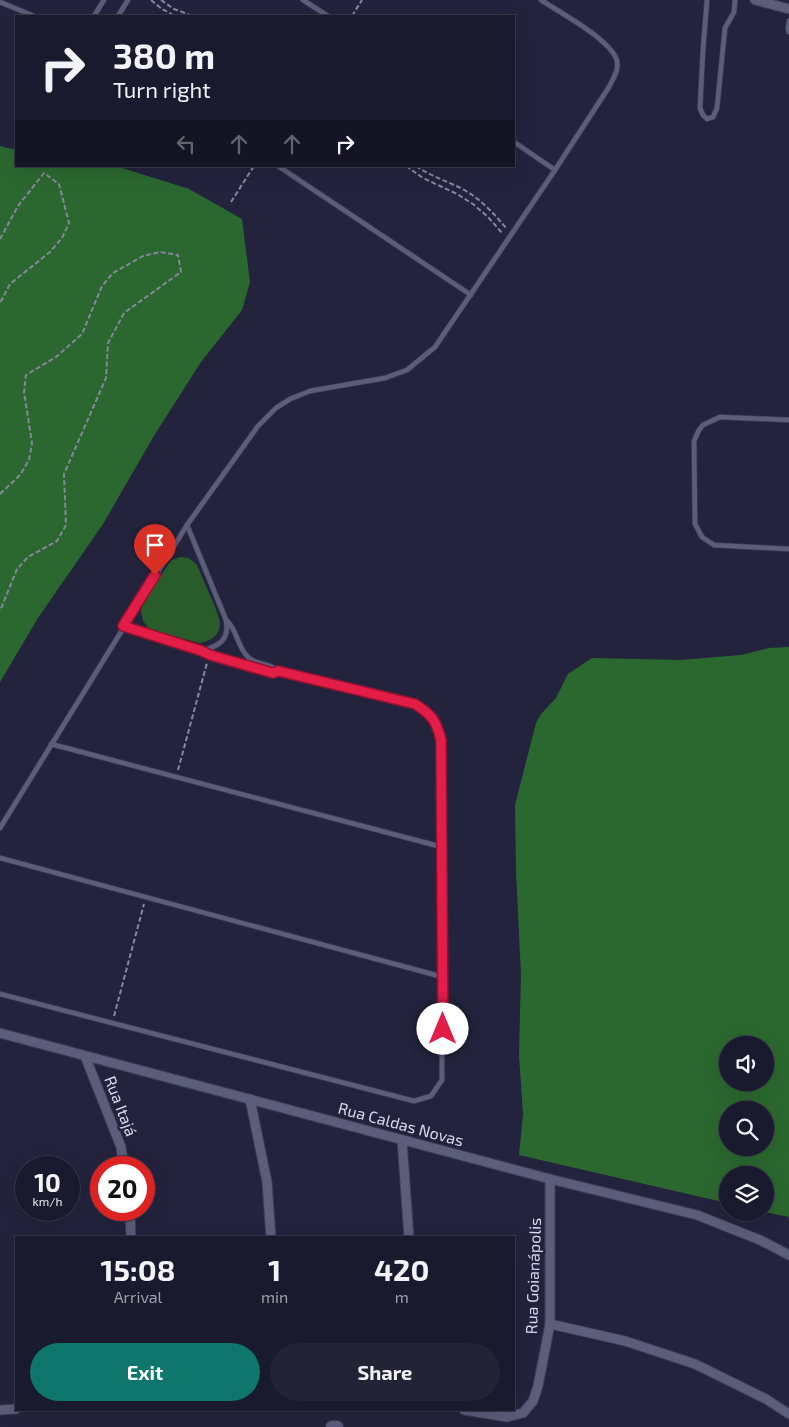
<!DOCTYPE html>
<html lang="en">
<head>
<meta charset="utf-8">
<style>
  :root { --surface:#1a1a2e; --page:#232336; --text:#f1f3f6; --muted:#9fa1aa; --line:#38384a; --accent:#0f766e }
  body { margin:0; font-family:"Exo 2",sans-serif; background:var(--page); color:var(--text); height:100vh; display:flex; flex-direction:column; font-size:19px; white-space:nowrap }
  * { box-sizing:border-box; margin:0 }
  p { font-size:16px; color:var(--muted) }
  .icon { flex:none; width:28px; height:28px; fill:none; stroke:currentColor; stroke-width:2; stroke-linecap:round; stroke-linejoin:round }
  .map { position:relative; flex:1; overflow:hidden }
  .sheet { position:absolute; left:15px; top:1236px; width:500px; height:175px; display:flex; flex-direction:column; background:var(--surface); border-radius:0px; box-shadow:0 5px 20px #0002,0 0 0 1px var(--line) }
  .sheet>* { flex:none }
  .top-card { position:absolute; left:15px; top:15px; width:500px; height:152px; border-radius:0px; box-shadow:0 5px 20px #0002,0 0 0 1px var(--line); background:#1a1a2e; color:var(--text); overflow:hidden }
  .fabs { position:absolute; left:719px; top:1036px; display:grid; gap:10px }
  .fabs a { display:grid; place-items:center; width:55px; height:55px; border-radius:50%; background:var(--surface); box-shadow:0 5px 20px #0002,0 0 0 1px var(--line); font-size:25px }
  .speed { position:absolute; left:15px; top:1156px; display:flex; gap:10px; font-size:25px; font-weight:700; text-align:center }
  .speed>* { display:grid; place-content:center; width:65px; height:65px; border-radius:50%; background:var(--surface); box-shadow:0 5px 20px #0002,0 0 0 1px var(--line); line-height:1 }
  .speed small { font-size:12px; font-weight:400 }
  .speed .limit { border:8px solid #d22; background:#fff; color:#111 }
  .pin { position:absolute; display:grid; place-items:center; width:42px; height:42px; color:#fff; margin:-51px -21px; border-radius:50% 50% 50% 0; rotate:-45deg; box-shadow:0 0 5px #0007 }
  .pin .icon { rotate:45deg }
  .me { position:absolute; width:55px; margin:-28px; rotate:0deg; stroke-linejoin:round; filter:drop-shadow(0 0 4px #0008) }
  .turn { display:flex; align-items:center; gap:18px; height:105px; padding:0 15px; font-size:22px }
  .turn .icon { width:65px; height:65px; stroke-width:2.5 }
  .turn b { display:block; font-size:35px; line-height:42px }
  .lanes { display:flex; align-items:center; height:48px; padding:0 15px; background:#0003; justify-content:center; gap:25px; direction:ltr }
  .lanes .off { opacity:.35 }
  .eta { display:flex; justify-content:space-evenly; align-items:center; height:85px; text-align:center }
  .eta b { font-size:30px; font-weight:700; line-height:35px }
  .action { display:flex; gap:10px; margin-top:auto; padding:10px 15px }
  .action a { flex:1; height:58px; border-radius:30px; background:var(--accent); color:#fff; font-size:20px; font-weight:700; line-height:58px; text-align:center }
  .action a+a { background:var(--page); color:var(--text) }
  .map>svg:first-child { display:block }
  .green { fill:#295c2b }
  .forest { fill:#2b682f; fill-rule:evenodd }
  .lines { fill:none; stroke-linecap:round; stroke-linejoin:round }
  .lane-casing { stroke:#3d3d54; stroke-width:6 }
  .street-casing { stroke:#3d3d54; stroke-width:11 }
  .secondary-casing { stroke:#3d3d54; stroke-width:14 }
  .path { stroke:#87879d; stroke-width:2; stroke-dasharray:5 2.5; stroke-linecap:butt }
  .lane { stroke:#5b5d7b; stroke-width:4.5 }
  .street { stroke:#5b5d7b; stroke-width:9 }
  .secondary { stroke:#5b5d7b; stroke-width:12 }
  .route-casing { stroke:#92132f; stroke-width:12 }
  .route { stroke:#e11d48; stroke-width:9 }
  .labels { text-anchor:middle; stroke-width:5; stroke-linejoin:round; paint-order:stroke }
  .street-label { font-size:16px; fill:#d9daec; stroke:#23233d }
</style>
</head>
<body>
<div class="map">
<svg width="789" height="1427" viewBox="0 0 789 1427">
  <rect width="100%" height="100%" fill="#23233d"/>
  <path class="green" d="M180,557L189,558L197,565C201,576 220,614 220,624C220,635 210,642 199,643L149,629L143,621L141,611L142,606L169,563L172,560Z"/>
  <g class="forest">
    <path d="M0,146L16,150V166L119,167L189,189L242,219L250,282L242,310L201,362L155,434L103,524L38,618L0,682Z"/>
    <path d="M789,647V1217L765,1212V1175H728L727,1203L519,1155L523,1114L519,1055L521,975L516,872L515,805L536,723L541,714L556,698L568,674L592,658L681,660L741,655L769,648ZM728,1045H765V1082H728ZM728,1110H765V1148H728Z"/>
  </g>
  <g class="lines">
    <defs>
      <g id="lane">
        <path d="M303,0L328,16"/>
        <path d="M707,0L703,50L700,108L703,115L707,119L713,117L717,108L725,28L734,12L735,0"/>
        <path d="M0,2L34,16"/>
        <path d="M94,16L104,0"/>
        <path d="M118,16L128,0"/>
        <path d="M789,21L788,29L789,32"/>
        <path d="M514,142L555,170"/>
        <path d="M278,166L471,295"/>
        <path d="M789,420L720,417L703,425L699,430L694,441L695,524L702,537L714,545L789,549"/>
        <path d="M187,525L226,620C230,640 219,646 202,651"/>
        <path d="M123,626L202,651L209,655L273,673L278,671"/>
        <path d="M51,744L442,847"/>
        <path d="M0,828L187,525L258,426L276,408L290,399L310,391L385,378L407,370L435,347L555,170L609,87C613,79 619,70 617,61C612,40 559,12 541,0"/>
        <path d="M0,858L443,977"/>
        <path d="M0,994L414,1101L431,1096L442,1080L441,740C436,720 432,715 415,704L278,671C271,663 257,665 249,658C237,648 238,630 226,620"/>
      </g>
      <g id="street">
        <path d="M755,0L789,9"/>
        <path d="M0,1033L550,1179L697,1215L760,1240L789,1255"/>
        <path d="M85,1056L121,1147L124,1168"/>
        <path d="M250,1099L267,1182L271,1238"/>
        <path d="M402,1140L409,1238"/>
        <path d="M130,1210L131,1238"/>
        <path d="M550,1324L625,1341L695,1364L766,1399L789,1414"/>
        <path d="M0,1410L16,1409"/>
        <path d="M464,1410L507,1417L523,1413L533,1401L538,1386L550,1324V1179"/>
      </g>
      <path id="secondary" d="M332,1427H337"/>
    </defs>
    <use href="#lane" class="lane-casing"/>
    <use href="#street" class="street-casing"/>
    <use href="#secondary" class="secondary-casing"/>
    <g class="path">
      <path d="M151,0L162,9L175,16"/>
      <path d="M161,0L174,9L193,16"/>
      <path d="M352,16L362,0"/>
      <path d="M406,166L423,178L457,194L473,204L488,217L503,234"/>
      <path d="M416,166C432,177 450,182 466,191C483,201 495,215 507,229"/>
      <path d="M231,202L254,166"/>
      <path d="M0,239L18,206L44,173L59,184L69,223L62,238L50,252L10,284L0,303"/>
      <path d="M0,494L20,475L29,460L32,443L24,392L26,375L56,357L82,334L102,286L113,273L143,256L160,252L178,255L181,272L124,313L108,343L106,378L64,474L66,525L57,541L28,557L17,569L0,611"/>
      <path d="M178,770L207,663"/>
      <path d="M114,1016L144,904"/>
    </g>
    <use href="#lane" class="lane"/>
    <use href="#street" class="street"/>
    <use href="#secondary" class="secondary"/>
  </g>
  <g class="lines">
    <defs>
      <path id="route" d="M155,575L123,626L202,651L210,655L273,673L278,671L415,704C432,715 436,720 441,740L443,1029"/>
    </defs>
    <use href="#route" class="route-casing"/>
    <use href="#route" class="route"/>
  </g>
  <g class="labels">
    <g class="street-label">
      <text transform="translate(121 1106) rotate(69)" y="6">Rua Itajá</text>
      <text transform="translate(401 1124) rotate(15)" y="6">Rua Caldas Novas</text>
      <text transform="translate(533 1276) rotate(-88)" y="6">Rua Goianápolis</text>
    </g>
  </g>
</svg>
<div class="fabs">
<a><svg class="icon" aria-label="sound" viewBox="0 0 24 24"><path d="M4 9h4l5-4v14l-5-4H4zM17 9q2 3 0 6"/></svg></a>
<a><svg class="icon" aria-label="search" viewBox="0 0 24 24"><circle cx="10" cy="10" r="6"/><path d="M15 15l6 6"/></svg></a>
<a><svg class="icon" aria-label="layers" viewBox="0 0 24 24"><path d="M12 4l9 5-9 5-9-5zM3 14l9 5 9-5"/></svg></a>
</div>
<div class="speed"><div>10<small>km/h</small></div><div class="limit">20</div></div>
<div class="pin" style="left:155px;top:575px;background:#d93025"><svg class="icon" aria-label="arrive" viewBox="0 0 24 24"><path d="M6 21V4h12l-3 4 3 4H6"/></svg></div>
<svg class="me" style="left:443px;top:1029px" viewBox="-20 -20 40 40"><circle r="19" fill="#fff"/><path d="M0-13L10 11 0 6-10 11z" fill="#e11d48"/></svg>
<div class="top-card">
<div class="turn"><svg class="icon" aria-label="right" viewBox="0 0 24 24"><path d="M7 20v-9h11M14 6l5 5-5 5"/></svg><div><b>380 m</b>Turn right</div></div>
<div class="lanes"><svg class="icon off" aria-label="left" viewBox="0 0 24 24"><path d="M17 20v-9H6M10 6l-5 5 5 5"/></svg><svg class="icon off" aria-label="ahead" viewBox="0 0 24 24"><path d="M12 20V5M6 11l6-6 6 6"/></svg><svg class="icon off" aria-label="ahead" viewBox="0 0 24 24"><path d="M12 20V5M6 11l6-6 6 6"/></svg><svg class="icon" aria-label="right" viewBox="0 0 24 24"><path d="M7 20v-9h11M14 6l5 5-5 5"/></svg></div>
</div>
<section class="sheet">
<div class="eta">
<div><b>15:08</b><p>Arrival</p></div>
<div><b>1</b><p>min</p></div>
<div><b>420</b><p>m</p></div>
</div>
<div class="action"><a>Exit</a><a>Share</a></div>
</section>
</div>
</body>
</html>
